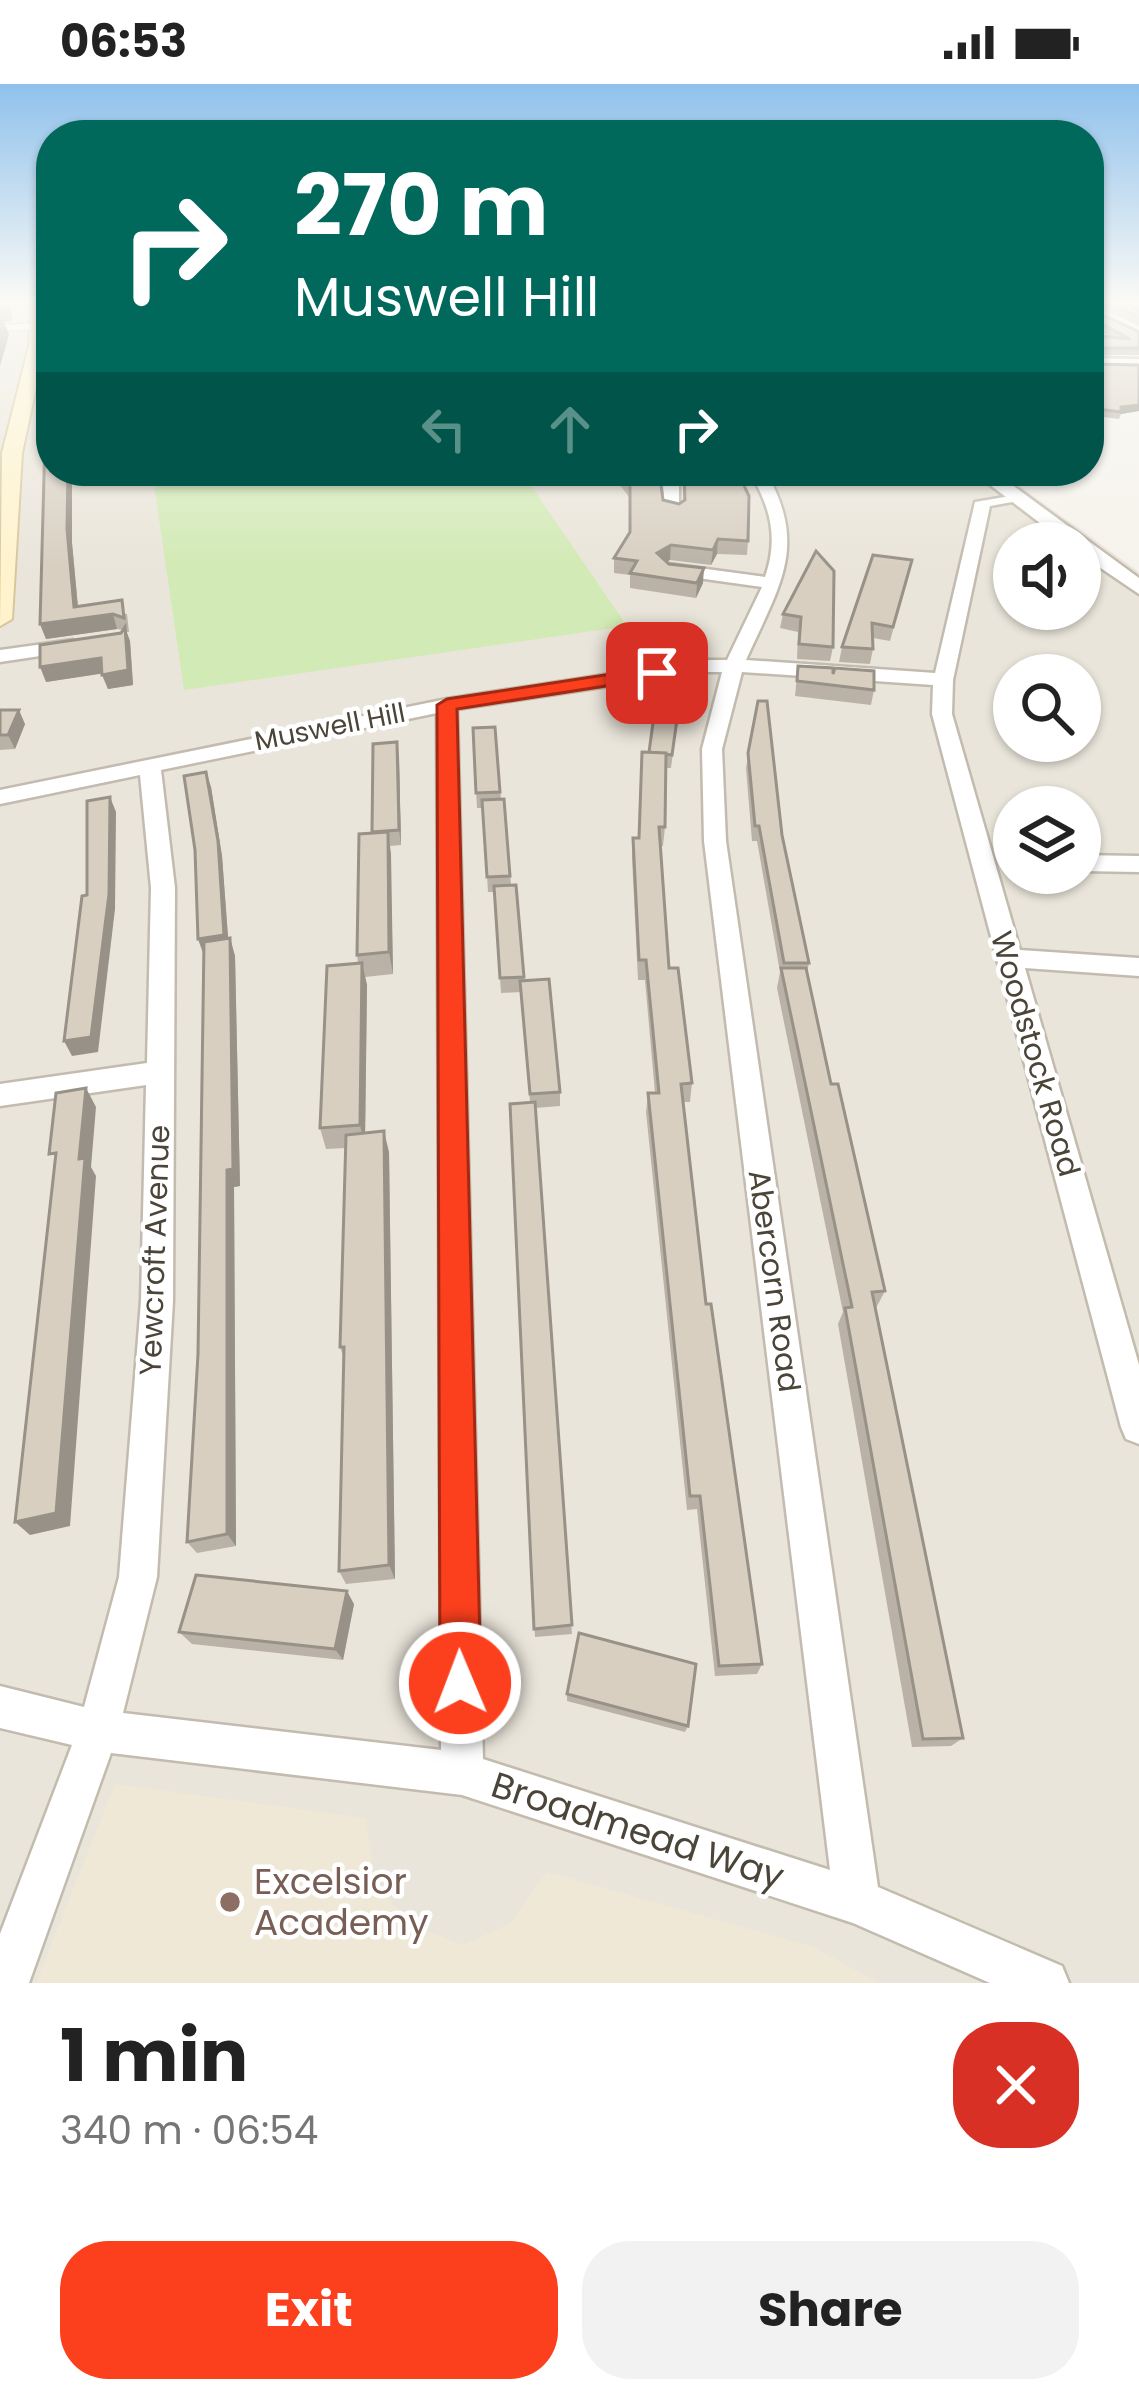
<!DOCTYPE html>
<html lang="en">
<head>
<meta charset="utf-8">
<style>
  :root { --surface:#fff; --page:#f2f2f2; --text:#222; --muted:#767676; --accent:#fc3f1d }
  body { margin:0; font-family:Poppins,sans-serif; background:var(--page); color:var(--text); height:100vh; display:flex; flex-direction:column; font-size:45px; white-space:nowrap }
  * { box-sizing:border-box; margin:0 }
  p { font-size:39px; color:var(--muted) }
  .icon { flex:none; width:66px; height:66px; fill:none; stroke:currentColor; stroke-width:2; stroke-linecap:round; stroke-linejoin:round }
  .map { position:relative; height:1899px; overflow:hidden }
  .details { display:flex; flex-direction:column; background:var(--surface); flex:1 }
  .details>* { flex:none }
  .top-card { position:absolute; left:36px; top:36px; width:1068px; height:366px; border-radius:48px; box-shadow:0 3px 9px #0004; background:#00695c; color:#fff; overflow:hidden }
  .buttons { position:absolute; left:993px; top:438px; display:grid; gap:24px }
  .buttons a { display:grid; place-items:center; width:108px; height:108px; border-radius:50%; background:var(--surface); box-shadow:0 3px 9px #0004; font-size:60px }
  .pin { position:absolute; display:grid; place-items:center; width:102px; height:102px; color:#fff; margin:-51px; border-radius:24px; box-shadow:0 6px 18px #0006 }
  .me { position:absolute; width:132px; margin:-66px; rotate:359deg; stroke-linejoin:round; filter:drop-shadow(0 0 9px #0008) }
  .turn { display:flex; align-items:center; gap:42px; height:252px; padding:0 60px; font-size:54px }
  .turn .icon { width:156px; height:156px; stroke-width:2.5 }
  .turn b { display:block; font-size:84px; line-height:102px }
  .lanes { display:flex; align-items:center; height:114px; padding:0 60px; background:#0003; justify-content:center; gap:60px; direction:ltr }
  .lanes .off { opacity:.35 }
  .round { display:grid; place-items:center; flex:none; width:126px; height:126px; border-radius:48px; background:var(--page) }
  .overview { display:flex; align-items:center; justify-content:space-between; height:204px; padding:0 60px }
  h1 { font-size:72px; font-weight:700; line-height:90px }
  .button { display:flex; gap:24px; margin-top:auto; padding:24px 60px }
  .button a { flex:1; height:138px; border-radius:48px; background:var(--accent); color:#fff; font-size:48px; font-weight:700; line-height:138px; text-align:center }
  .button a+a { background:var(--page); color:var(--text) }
  .status { display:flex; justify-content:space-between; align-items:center; height:84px; padding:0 60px; background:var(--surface); direction:ltr }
  .status svg { height:33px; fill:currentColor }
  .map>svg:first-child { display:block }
  .residential { fill:#eae5da; fill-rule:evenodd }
  .education { fill:#efe8d6 }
  .green { fill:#d2eab5 }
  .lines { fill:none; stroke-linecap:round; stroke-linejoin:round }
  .service-casing { stroke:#c2bbae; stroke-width:8 }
  .minor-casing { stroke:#c2bbae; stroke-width:5 }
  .tertiary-casing { stroke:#c2bbae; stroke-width:5 }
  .secondary-casing { stroke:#d6c79b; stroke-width:4 }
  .service { stroke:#fff; stroke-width:6 }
  .minor { fill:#fff; fill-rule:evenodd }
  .tertiary { fill:#fff; fill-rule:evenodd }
  .secondary { fill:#fff3cd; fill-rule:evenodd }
  .wall { fill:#bab2a6 }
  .shaded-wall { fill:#979187 }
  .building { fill:#d8cfc1; stroke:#979187; stroke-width:3 }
  .route { fill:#fc3f1d; stroke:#a42913; stroke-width:3 }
  .education-dot { fill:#8d6e63; stroke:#fff; stroke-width:4.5 }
  .labels { text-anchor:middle; stroke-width:9; stroke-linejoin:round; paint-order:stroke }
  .far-street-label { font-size:27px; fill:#4b4439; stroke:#fff }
  .street-label { font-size:30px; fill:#4b4439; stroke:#fff }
  .near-street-label { font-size:36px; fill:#4b4439; stroke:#fff }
  .near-education-label { font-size:36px; fill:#785e54; stroke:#fff; text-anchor:start }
</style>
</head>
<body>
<div class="status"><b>06:53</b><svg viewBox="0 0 49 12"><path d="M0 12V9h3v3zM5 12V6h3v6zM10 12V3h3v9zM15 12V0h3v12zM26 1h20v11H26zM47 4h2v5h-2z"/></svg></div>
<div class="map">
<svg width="1139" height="1899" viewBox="0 0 1139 1899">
  <rect width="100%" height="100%" fill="#f6f3ec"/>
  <path class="residential" d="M0,218H51V387H999L1139,488V1899H0ZM1014,459H1080V525H1014ZM1014,591H1080V657H1014ZM1014,723H1080V789H1014Z"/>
  <path class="education" d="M115,1700L365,1734L375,1797L409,1841L463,1861L510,1840L547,1788L813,1863L879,1899H36Z"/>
  <path class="green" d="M152,387H521L627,542L184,606Z"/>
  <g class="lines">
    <defs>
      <path id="service" d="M0,244L39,242"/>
      <g id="minor">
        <path d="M1089,219L1139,242V251L1089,226Z"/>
        <path d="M1089,274L1139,275V283L1089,282Z"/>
        <path d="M655,387H671L679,401V430L665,427L663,401Z"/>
        <path d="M749,387H765C810,462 778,504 746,576L935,589L975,418L1023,410V416L990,422L953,596L952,630L1020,866L1139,874V892L1025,884L1139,1281V1360L1126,1355L1121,1343L932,630L933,601L742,588L722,665L726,757L878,1803L1062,1882L1069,1899H990L853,1839L462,1711L111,1669L29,1899H0V1850L72,1661L0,1644V1602L84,1623L119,1493L141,1217L146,1001L0,1022V1000L147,979L151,804L140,691L0,720V706L447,615L702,576H727L762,503L669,490L660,485L669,480L765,493C779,453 770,422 749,387ZM702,588H722L702,665L704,757L830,1786L483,1675L457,625ZM437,629L441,1666L123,1629L157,1493L173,1217L175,804L161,686Z"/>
        <path d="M73,556L82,562L80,566L0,578V566Z"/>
        <path d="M1080,771L1139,772V788L1080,787Z"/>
      </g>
      <path id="tertiary" d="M972,387H993L1139,494V510L1080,470V459H1066Z"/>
      <path id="secondary" d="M31,218H47L45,262L22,369L12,535L0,542L2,369L29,262Z"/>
    </defs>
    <use href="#service" class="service-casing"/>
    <use href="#minor" class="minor-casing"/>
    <use href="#tertiary" class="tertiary-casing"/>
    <use href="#secondary" class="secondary-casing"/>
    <use href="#service" class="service"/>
    <use href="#minor" class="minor"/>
    <use href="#tertiary" class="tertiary"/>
    <use href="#secondary" class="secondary"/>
  </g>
  <g class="wall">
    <path d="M1090,218H1139V222L1135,223L1139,225V240Z"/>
    <path d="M1089,224L1139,248V271H1089L1091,280L1139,327L1121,330L1119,335L1089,331V251L1112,253L1089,241Z"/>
    <path d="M51,387H72V459L78,522L127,530L129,548H126L130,557L133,601L108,605L102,589L46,598L123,546L117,545L46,555L40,540Z"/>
    <path d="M609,387H659L663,416L679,420L683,417V399L674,387H737L748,457L747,471L717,470L711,481L670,476L667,477L703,499L696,514L630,504V491L614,489V474L629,449V413Z"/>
    <path d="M912,476L890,557L873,554V565L870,580L839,578L842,563Z"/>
    <path d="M834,487L833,563L830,577L797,575L798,548L780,544L783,530Z"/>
    <path d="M798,582L833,590L874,606L871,621L795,612Z"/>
    <path d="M680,614L671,684H666L665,743L663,762H660L669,884L692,999L690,1018H683L706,1220L762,1580L757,1590L715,1592L697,1425L687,1426L646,1028L648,1009H655L645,896H638L632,774L633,754H638Z"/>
    <path d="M758,617L782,751L809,879L807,889L831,1000L885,1207L876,1224L963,1654L951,1662L912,1663L838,1240L843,1228L777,904L780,888L757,757H752L746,684Z"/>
    <path d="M0,626L25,640L15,665L0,666Z"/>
    <path d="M495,643L501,715H504L511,801H516L524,897L560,1008V1022L535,1024L572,1550L535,1553L510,1020L530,1018L521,908L501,909L494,808H488L483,724H477L473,644Z"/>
    <path d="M399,673L401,761L390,762L393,890L365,893L367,901L365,1049L389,1068L395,1495L346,1500L339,1487L344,1274L340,1263L346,1064L326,1065L320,1044L358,880L357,871L372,749Z"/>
    <path d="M211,703L222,772L228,854H230L235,872L240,1102L234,1103L236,1462L197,1469L187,1458L198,1270L203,870L198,855Z"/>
    <path d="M354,1520L343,1576L192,1560L179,1548Z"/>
    <path d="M567,1610L688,1642L685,1648L567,1617Z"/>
  </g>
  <g class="shaded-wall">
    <path d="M9,218L13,236L4,238L9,251L0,282V224Z"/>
    <path d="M1139,321V327L1121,330V323Z"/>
    <path d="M68,387H72V459L79,535L113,530L117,545L46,555L40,540L74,523L67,445Z"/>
    <path d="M718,455L717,470L711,481L713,466Z"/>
    <path d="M671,461L670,476L656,483L657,469Z"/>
    <path d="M704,484L703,499L696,514L697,499Z"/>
    <path d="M125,543L130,557L133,601L108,605L102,591Z"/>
    <path d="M101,574L106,589L46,598L40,583Z"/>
    <path d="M19,626L25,640L15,665L8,651Z"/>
    <path d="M397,658L399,673L401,761L399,746Z"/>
    <path d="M206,688L211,703L222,772L229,866L204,870L198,855Z"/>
    <path d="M110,713L116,728L115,825L98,968L72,972L64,957Z"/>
    <path d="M388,748L391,770L393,890L389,868Z"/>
    <path d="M230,854L235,872L240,1102L234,1103L236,1462L227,1450V1086Z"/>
    <path d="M362,879L367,901L365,1062L360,1041Z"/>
    <path d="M86,1004L96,1023L91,1083L96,1092L70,1442L30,1451L15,1438L79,1075Z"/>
    <path d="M384,1047L389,1068L395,1495L389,1481Z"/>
    <path d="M347,1507L354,1520L343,1576L335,1565Z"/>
  </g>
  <g class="building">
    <path d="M1106,218H1127L1139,225V233Z"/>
    <path d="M1089,224L1139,248V264H1089V251L1130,255L1089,233Z"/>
    <path d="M1089,270L1091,280L1139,281V321L1121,323V328L1089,324Z"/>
    <path d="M51,354V387H68L67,445L74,523L122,516L124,534L113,530L40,540L45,355Z"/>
    <path d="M620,387H659L663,416L679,420L685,416L684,387H737L749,412L748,457L718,455L713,466L671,461L657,469L669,480L704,484L697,499L630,489L637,477L614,474L630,448V399Z"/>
    <path d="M816,467L834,487L833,563L799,560L801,533L783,530Z"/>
    <path d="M873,471L912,476L893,543L872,539L873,565L842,563Z"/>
    <path d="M125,543L128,586L102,591L101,574L40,583V561L121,549Z"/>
    <path d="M798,582L833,584V590L835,584L874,587V606L797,597Z"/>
    <path d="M658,603L680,614L672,671L649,668Z"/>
    <path d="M758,617H767L782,751L809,879H784L759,742H755L748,669Z"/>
    <path d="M0,626H19L8,651H0Z"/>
    <path d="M495,643L500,708L476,709L473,644Z"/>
    <path d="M397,658L399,746L372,748L373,660Z"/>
    <path d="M642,668L666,669L665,743H659L669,884H678L692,999L681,1000L706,1220H711L762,1580L719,1582L700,1412H690L648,1009H659L646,876H639L633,754H639Z"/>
    <path d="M206,688L218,757L224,851L198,855L195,766L184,692Z"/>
    <path d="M110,713L109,810L91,953L64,957L82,812L87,811V717Z"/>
    <path d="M504,715L510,792L487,793L482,716Z"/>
    <path d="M388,748L389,868L357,871L359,750Z"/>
    <path d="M516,801L524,893L500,894L494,802Z"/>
    <path d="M230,854L233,1085L227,1086V1450L187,1458L198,1270L204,858Z"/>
    <path d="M362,879L360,1041L320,1044L327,882Z"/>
    <path d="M781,884H806L831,1000H838L885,1207L872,1208L963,1654L923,1655L845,1224L852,1223Z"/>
    <path d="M549,895L560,1008L530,1010L520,897Z"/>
    <path d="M86,1004L79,1075L85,1074L56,1429L15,1438L56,1069L49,1070L56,1009Z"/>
    <path d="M535,1018L572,1541L534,1545L510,1020Z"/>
    <path d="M384,1047L389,1481L339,1487L344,1263H340L346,1051Z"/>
    <path d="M196,1491L347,1507L335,1565L179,1548Z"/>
    <path d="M579,1549L696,1580L688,1642L567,1610Z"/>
  </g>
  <linearGradient id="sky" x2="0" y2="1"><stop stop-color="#8fc1ec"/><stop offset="0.45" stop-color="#fbfaf6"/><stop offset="1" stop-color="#fbfaf6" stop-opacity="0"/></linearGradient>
  <rect width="1139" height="484" fill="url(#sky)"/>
  <path class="route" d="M657,583L667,589L664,593L457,625L481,1599L475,1613L460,1619L446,1613L440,1599L437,621L447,615Z"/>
  <circle class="education-dot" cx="230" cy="1818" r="12"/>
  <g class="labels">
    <g class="far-street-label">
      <text transform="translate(330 643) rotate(-11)" y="9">Muswell Hill</text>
    </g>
    <g class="street-label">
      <text transform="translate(1035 970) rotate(74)" y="10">Woodstock Road</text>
      <text transform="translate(155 1166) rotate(-88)" y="10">Yewcroft Avenue</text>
      <text transform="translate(774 1197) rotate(82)" y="10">Abercorn Road</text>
    </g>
    <g class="near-street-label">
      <text transform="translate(638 1746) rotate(18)" y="13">Broadmead Way</text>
    </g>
    <g class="near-education-label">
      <text x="254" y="1810">Excelsior<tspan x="254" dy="41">Academy</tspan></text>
    </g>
  </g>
</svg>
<div class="buttons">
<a><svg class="icon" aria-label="sound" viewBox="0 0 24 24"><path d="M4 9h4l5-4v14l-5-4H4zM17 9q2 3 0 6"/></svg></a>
<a><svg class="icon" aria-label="search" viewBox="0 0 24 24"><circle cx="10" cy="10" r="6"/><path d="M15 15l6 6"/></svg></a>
<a><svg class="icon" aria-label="layers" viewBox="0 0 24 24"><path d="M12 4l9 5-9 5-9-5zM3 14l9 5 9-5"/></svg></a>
</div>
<div class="pin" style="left:657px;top:589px;background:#d93025"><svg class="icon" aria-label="arrive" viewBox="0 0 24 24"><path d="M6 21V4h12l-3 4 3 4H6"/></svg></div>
<svg class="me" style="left:460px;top:1599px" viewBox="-20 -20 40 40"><circle r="17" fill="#fc3f1d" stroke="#fff" stroke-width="3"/><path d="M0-11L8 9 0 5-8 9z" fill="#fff"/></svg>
<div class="top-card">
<div class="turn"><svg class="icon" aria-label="right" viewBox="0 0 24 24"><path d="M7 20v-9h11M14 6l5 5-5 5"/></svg><div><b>270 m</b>Muswell Hill</div></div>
<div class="lanes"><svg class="icon off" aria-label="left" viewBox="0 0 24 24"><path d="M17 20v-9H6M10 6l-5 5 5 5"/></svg><svg class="icon off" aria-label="ahead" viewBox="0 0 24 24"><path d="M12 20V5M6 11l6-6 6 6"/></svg><svg class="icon" aria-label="right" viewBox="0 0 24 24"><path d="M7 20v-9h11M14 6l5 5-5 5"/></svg></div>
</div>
</div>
<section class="details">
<div class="overview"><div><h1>1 min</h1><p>340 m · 06:54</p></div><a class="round" style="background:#d93025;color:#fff"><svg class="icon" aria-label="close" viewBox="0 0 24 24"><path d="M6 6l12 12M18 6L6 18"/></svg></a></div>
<div class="button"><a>Exit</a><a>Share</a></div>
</section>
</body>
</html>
